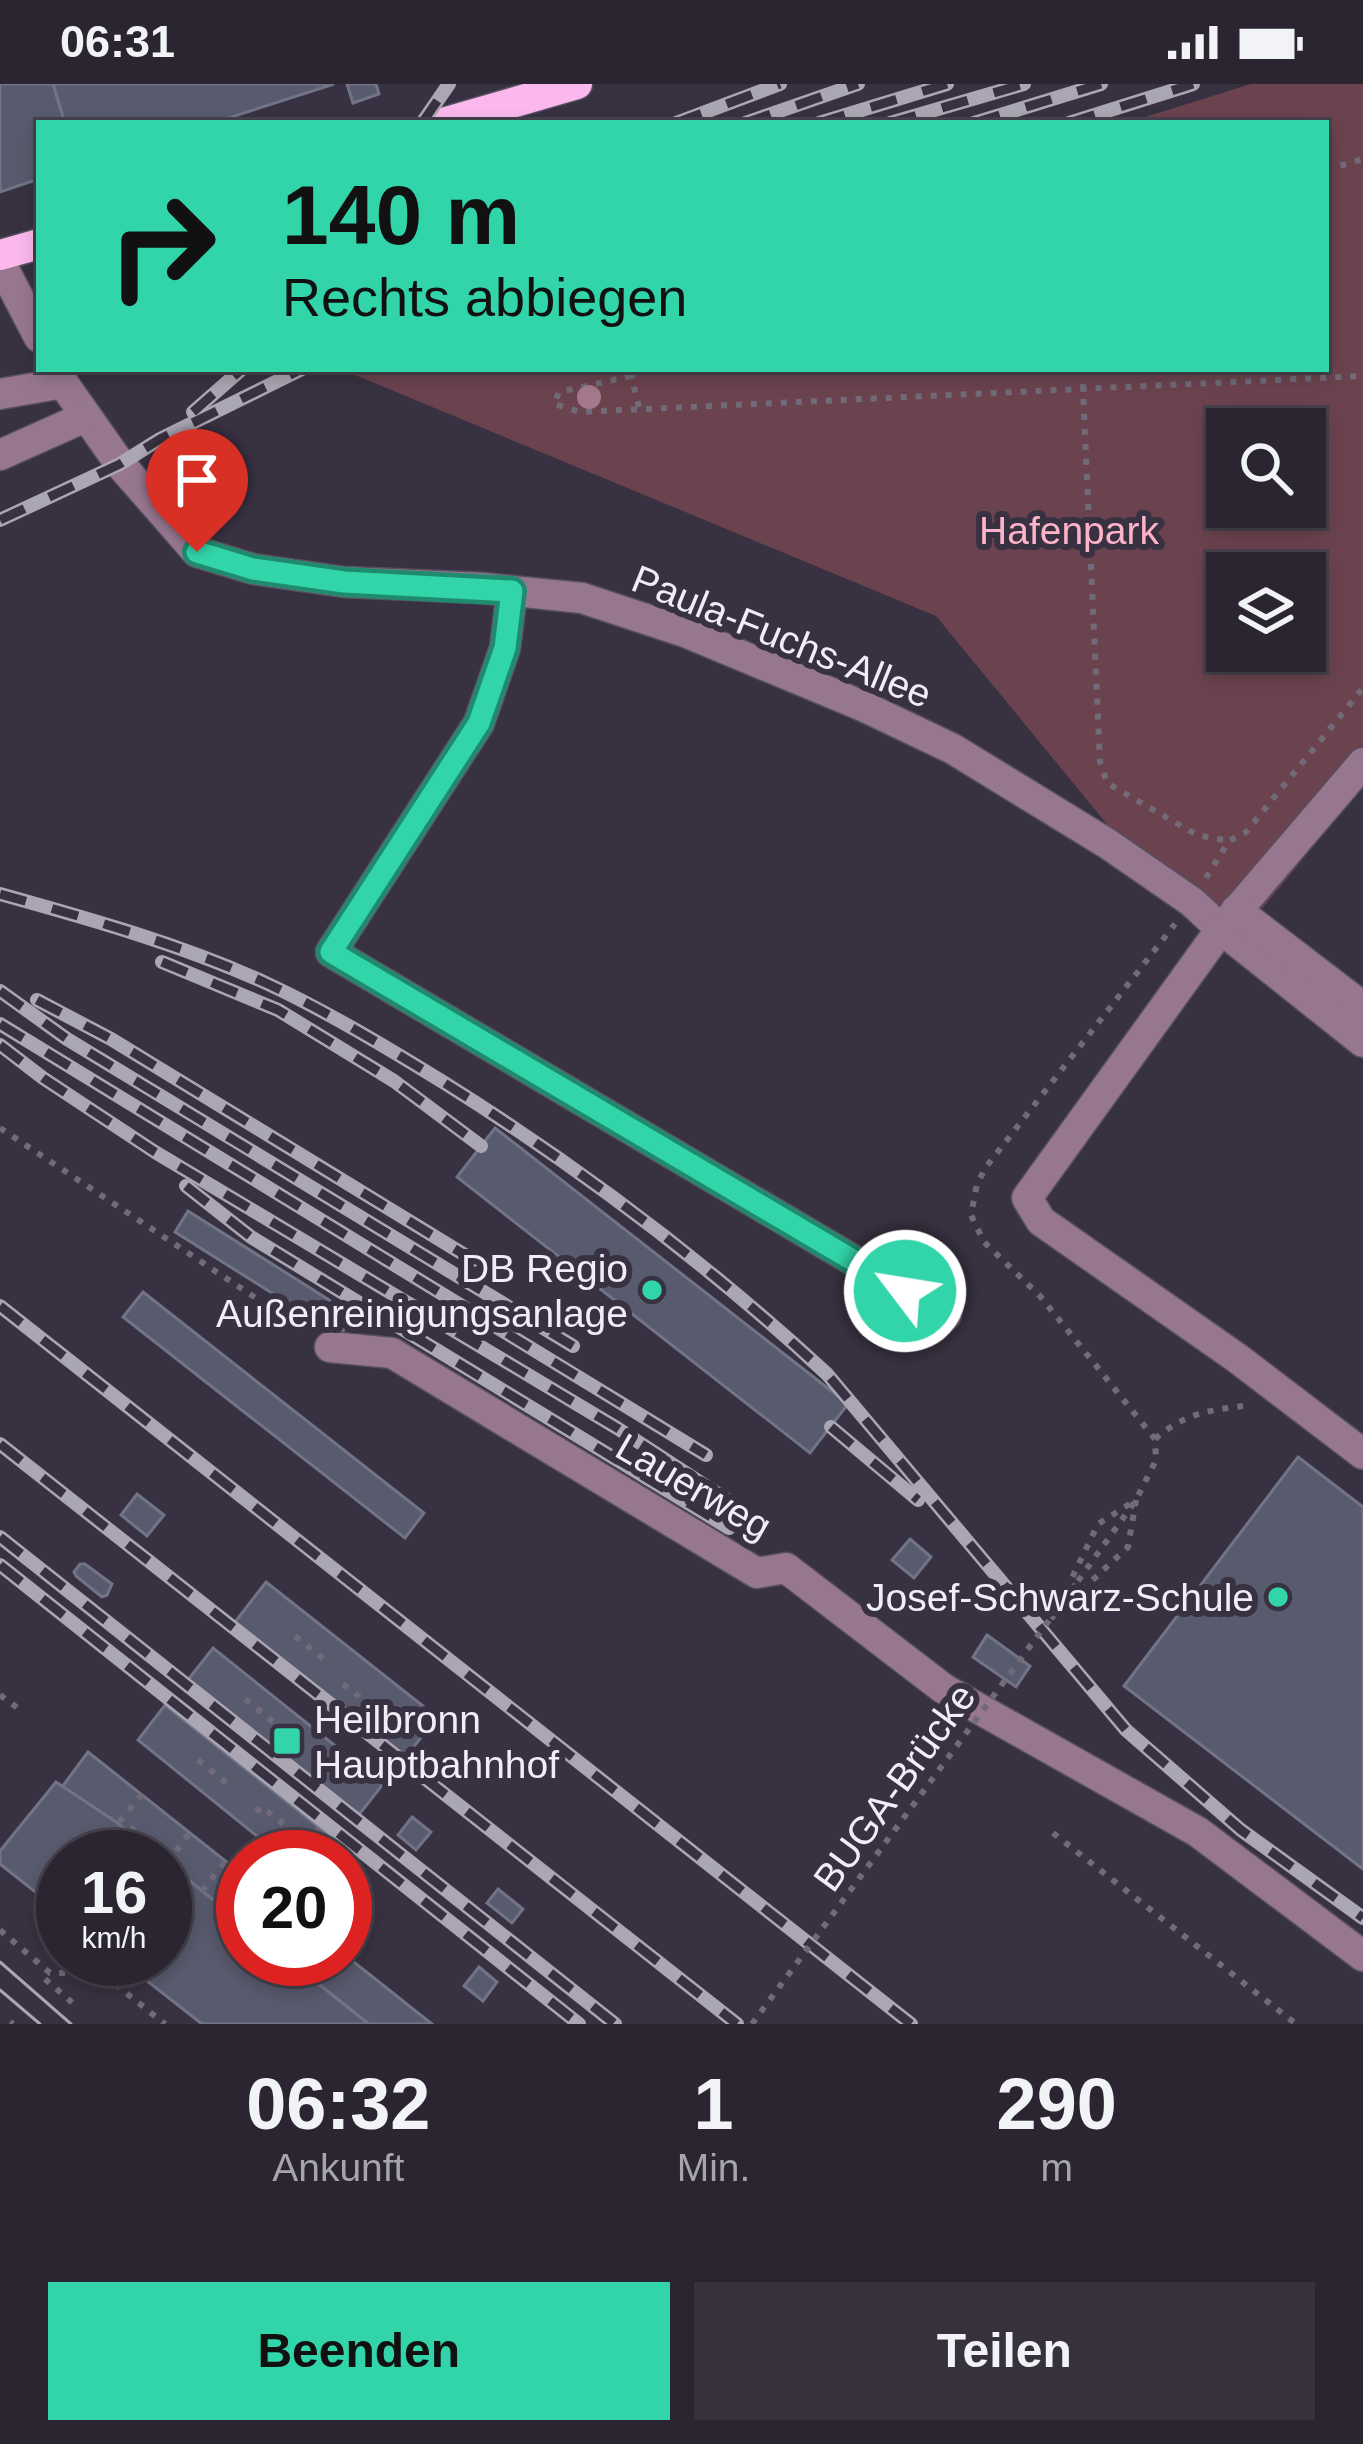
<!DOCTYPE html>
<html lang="de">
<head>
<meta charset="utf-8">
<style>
  :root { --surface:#2a2531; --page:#36313d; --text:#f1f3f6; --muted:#a5a5ab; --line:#46424d; --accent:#32d4a9 }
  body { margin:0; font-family:Arial,sans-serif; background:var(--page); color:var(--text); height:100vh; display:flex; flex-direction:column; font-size:45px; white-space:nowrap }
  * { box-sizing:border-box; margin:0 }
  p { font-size:39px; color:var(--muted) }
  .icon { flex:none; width:66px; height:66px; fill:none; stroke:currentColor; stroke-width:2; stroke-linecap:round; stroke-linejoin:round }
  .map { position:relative; height:1940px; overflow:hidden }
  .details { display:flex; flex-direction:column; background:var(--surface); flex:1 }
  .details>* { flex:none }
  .top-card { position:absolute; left:36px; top:36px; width:1293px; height:252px; border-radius:0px; box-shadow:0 6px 18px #0003,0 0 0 3px var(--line); background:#32d4a9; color:#111; overflow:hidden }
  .fabs { position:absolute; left:1206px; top:324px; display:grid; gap:24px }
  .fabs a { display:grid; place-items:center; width:120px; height:120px; border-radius:0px; background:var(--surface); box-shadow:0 6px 18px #0003,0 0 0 3px var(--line); font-size:60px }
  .speed { position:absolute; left:36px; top:1746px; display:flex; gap:24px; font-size:60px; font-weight:700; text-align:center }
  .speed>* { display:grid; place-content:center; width:156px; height:156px; border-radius:50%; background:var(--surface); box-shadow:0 6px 18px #0003,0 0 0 3px var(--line); line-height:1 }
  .speed small { font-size:30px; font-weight:400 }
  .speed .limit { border:18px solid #d22; background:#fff; color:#111 }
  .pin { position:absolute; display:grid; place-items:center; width:102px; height:102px; color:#fff; margin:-123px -51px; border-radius:50% 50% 50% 0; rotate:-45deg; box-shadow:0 0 12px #0007 }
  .pin .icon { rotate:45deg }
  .me { position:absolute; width:132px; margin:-66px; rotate:301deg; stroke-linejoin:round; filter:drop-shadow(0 0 9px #0008) }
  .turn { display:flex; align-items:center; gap:42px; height:252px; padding:0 48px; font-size:54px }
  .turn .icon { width:156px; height:156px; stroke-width:2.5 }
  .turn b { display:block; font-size:84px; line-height:102px }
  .eta { display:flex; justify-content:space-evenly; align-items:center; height:204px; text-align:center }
  .eta b { font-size:72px; font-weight:600; line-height:84px }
  .cta { display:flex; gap:24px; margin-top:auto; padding:24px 48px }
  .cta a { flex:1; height:138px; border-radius:0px; background:var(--accent); color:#111; font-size:48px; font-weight:600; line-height:138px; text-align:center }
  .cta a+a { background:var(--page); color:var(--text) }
  .status { display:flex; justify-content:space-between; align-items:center; height:84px; padding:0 60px; background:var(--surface); direction:ltr }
  .status svg { height:33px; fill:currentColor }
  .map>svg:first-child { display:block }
  .green { fill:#6b434f; fill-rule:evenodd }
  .building { fill:#585a6d; stroke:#717387; stroke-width:3 }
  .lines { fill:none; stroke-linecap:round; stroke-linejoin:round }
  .minor-casing { stroke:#564f5e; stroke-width:33 }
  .major-casing { stroke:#564f5e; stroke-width:33 }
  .path { stroke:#716b79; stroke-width:6; stroke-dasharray:6 9; stroke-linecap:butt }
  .minor { stroke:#977790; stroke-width:30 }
  .major { stroke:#fab8ed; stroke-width:30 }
  .tram { stroke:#aba6b3; stroke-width:3 }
  .rail-casing { stroke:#aba6b3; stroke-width:14 }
  .rail { stroke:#383141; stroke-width:9; stroke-dasharray:27; stroke-linecap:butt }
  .path-bridge { stroke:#716b79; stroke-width:6; stroke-dasharray:6 9; stroke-linecap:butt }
  .tree { fill:#a5798b }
  .route-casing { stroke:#208a6e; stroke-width:30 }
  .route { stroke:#32d4a9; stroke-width:21 }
  .poi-dot { fill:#32d4a9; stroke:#383141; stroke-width:4.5 }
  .labels { text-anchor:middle; stroke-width:12; stroke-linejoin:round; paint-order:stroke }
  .park-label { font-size:39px; fill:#feb4c8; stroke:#383141 }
  .street-label { font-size:39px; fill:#f1edf7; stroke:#383141 }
  .poi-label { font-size:39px; fill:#f1edf7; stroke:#383141; text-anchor:end }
</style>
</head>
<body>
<div class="status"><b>06:31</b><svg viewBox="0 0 49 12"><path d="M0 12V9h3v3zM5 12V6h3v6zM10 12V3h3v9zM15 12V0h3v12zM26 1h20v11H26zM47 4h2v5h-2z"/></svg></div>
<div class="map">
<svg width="1363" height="1940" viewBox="0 0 1363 1940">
  <rect width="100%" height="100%" fill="#383141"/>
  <path class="green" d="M1251,0H1363V702L1233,860L1115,750L936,532L348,288L355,285H1326V39H1126ZM1227,345H1305V423H1227ZM1227,489H1305V567H1227Z"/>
  <g class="building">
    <path d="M0,0H53L65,39H39V95L0,108Z"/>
    <path d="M53,0H334L213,39H65Z"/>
    <path d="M347,0H376L379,10L353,19Z"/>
    <path d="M495,1044L848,1320L810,1369L457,1093Z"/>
    <path d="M188,1127L353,1231L340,1252L175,1148Z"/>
    <path d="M143,1208L424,1429L405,1454L123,1233Z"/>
    <path d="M1298,1373L1363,1423V1785L1124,1602Z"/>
    <path d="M137,1410L164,1431L147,1452L121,1431Z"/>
    <path d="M910,1455L931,1473L914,1494L892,1476Z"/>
    <path d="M80,1480H85L112,1500L107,1511L102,1513L76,1492L74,1488Z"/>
    <path d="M266,1498L437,1633L406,1673L235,1538Z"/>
    <path d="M987,1551L1030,1582L1016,1603L973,1573Z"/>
    <path d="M213,1564L383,1700L358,1732L187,1597Z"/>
    <path d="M165,1621L340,1760L331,1773H283L138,1656Z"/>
    <path d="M88,1668L243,1791V1840L165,1777V1773H159L116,1738L62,1703Z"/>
    <path d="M56,1698L116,1738L159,1773H63V1830L0,1780V1767Z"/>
    <path d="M412,1733L431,1748L416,1766L398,1751Z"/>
    <path d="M165,1777L243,1840V1875H287L369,1940H202L137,1889L120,1875H165Z"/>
    <path d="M498,1805L523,1825L512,1839L487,1819Z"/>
    <path d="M345,1871L432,1940H369L287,1875H345Z"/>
    <path d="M479,1883L497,1898L483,1917L464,1902Z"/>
  </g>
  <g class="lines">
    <defs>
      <g id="minor">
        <path d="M0,178L39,253"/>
        <path d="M0,310L63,299L120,380L197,468L253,485L344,498L483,504L582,514L685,548L865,623L953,665L1108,760L1192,818L1221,845L1363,958"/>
        <path d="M0,371L85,333"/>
        <path d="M512,507L505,564L479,639L331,868L946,1231"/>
        <path d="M1363,679L1221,845L1027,1114L1041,1137L1237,1274L1363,1370"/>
        <path d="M1236,826L1363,923"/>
        <path d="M330,1263L392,1269L757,1489L786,1484L944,1605L1198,1748L1363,1872"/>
      </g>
      <g id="major">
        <path d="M443,39L577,0"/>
        <path d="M0,171L39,160"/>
      </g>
    </defs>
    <use href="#minor" class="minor-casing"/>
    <use href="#major" class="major-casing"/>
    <g class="path">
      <path d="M1326,86L1363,75"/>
      <path d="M1082,285L1100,678L1107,699L1197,751L1229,757"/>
      <path d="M631,292L559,308L554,320L580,328L1363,292"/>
      <path d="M639,323L631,292L654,285"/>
      <path d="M1206,794L1229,757L1246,748L1363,604"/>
      <path d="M0,1044L307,1248"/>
      <path d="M1155,1355C1186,1328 1211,1326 1251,1321"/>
      <path d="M1136,1416L1128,1463L1053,1533L1098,1440Z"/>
      <path d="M1078,1497L1136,1416L1156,1376L1155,1355L1040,1212L984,1158L971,1131L977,1100L986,1083L1175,840"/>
      <path d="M295,1552L325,1576"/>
      <path d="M343,1600L398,1643"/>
      <path d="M0,1611L19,1625L16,1628"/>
      <path d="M245,1615L276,1640"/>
      <path d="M320,1675L353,1701"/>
      <path d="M198,1676L229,1701"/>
      <path d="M142,1710L121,1736L162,1768"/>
      <path d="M256,1724L264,1731"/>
      <path d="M267,1727L307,1759"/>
      <path d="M1053,1749L1296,1940"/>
      <path d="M296,1773L319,1744"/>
      <path d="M167,1779L190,1748"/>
      <path d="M202,1807L226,1777"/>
      <path d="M0,1846L50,1889H101L165,1940"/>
      <path d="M99,1875L101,1889"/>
      <path d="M101,1889L112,1875"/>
      <path d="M105,1889H137"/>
      <path d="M45,1895L75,1921"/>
      <path d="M10,1938L13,1940"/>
    </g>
    <use href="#minor" class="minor"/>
    <use href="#major" class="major"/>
    <g class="tram">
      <path d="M0,1878L71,1940"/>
      <path d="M0,1906L40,1940"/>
    </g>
    <defs>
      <g id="rail">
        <path d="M422,39L449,0"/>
        <path d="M676,39L780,0"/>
        <path d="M745,39L858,0"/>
        <path d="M819,39L947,0"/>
        <path d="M890,39L1024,0"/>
        <path d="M974,39L1101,0"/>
        <path d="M1069,39L1193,0"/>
        <path d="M193,328L242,285"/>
        <path d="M0,436L120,380L160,355L302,285"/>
        <path d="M0,810C90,835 183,861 268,900C328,928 386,963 443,998C579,1083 709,1181 827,1290L1126,1646L1241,1746L1363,1834"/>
        <path d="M162,878L278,926L394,997L481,1062"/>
        <path d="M0,907L67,955L573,1262"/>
        <path d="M37,916L111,955L473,1176"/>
        <path d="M0,940L706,1371"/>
        <path d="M0,961L43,994L155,1068L617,1344L738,1423"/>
        <path d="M186,1102L251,1153L729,1444"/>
        <path d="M0,1222L911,1940"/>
        <path d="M831,1343L918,1416"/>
        <path d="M0,1360L737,1940"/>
        <path d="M0,1453L615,1940"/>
        <path d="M0,1481L579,1940"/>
      </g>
    </defs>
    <use href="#rail" class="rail-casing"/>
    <use href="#rail" class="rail"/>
    <path class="path-bridge" d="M752,1940L1078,1497"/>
  </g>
  <circle class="tree" cx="589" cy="313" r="12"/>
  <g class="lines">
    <defs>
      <path id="route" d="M197,468L253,485L344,498L512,507L505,564L479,639L331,868L905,1207"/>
    </defs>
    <use href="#route" class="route-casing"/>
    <use href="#route" class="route"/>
  </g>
  <g class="poi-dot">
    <circle cx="652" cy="1206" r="12"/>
    <circle cx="1278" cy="1513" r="12"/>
    <rect x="272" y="1642" width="30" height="30" rx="6"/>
  </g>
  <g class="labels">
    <g class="park-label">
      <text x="1069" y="460">Hafenpark</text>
    </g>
    <g class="street-label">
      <text transform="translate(782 552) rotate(22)" y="14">Paula-Fuchs-Allee</text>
      <text transform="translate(694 1402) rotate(30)" y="14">Lauerweg</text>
      <text transform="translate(894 1703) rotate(-54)" y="14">BUGA-Brücke</text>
    </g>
    <g class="poi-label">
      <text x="628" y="1198">DB Regio<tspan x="628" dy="45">Außenreinigungsanlage</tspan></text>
      <text x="1254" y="1527">Josef-Schwarz-Schule</text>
      <text x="314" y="1649" text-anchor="start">Heilbronn<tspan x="314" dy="45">Hauptbahnhof</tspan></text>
    </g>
  </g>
</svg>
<div class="fabs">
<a><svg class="icon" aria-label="search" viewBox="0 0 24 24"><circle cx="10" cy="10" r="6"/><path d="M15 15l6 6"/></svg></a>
<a><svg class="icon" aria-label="layers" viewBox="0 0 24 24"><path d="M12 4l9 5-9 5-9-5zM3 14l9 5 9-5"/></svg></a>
</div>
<div class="speed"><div>16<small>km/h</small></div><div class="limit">20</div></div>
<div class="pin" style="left:197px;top:468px;background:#d93025"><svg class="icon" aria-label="arrive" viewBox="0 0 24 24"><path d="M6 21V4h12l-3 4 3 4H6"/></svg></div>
<svg class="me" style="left:905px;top:1207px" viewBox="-20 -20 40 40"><circle r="17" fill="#32d4a9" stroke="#fff" stroke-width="3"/><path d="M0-11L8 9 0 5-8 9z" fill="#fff"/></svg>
<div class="top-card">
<div class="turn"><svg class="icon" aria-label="right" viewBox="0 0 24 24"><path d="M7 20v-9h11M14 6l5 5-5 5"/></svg><div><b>140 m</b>Rechts abbiegen</div></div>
</div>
</div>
<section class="details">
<div class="eta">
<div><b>06:32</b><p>Ankunft</p></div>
<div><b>1</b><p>Min.</p></div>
<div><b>290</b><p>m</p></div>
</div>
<div class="cta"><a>Beenden</a><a>Teilen</a></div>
</section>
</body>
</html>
